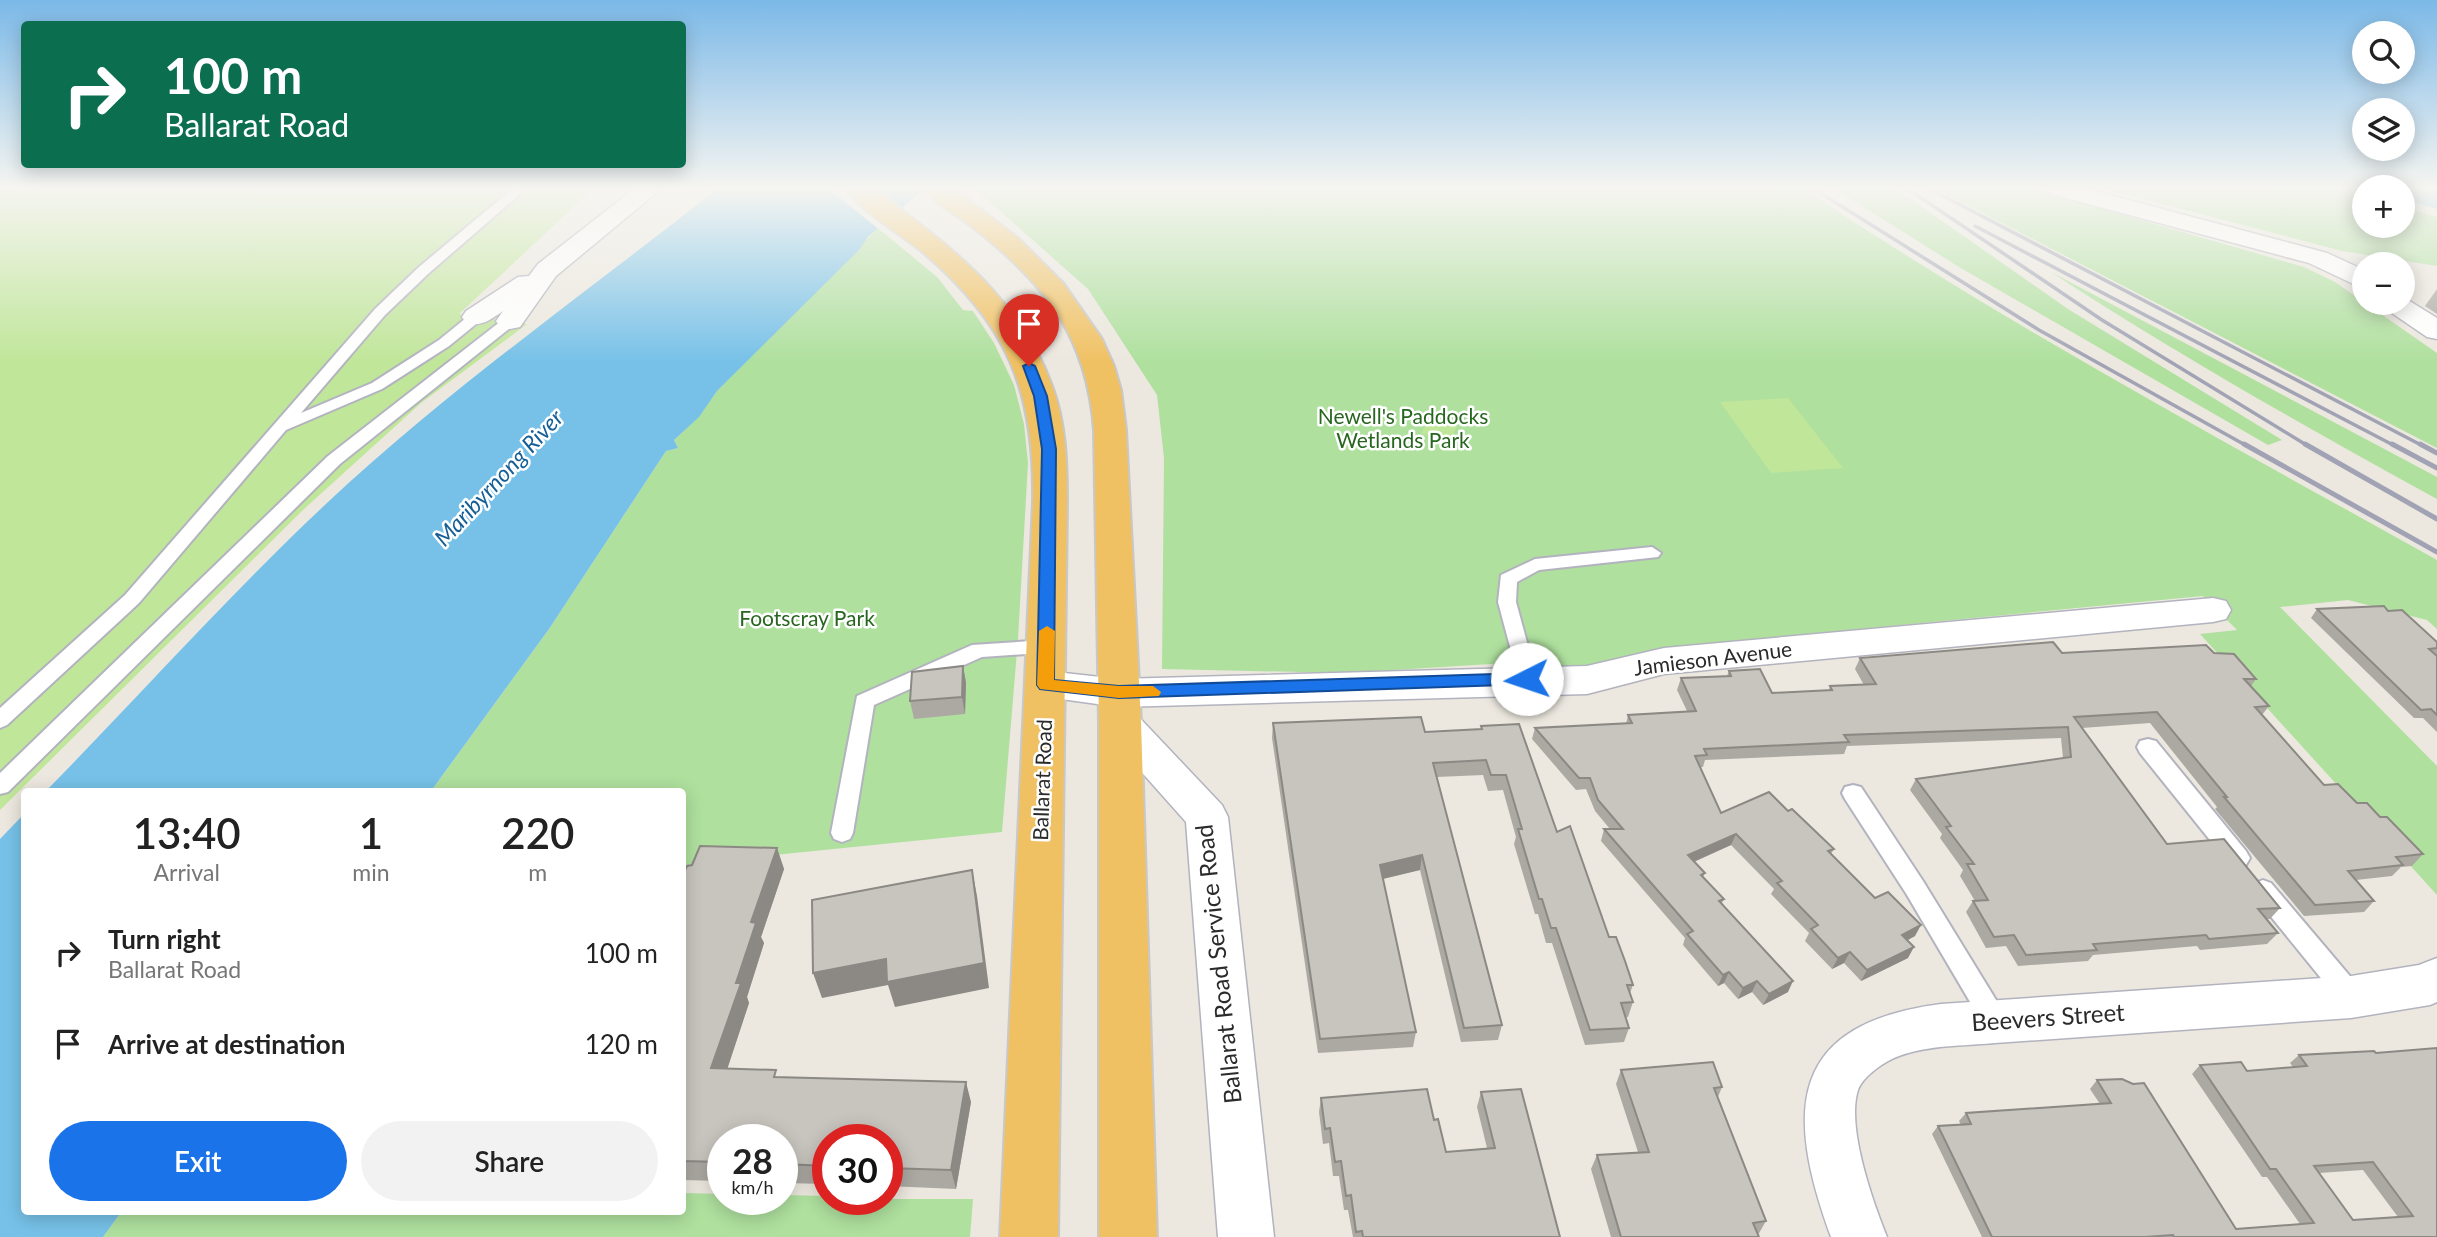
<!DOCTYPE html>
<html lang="en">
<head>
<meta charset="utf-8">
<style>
  :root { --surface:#fff; --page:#f2f2f2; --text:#222; --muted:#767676; --accent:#1a73e8 }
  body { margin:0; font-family:Lato,sans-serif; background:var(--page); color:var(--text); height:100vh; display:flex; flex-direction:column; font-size:26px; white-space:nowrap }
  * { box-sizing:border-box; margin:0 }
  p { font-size:23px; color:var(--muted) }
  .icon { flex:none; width:38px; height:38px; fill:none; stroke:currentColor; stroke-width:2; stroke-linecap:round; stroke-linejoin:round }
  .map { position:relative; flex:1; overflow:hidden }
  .panel { position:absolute; left:21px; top:788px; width:665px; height:427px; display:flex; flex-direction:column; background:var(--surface); border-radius:7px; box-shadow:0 4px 18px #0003 }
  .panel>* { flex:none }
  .top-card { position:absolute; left:21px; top:21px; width:665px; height:147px; border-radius:7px; box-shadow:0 4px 18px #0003; background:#0b6e4f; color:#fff; overflow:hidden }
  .fabs { position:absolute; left:2352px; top:21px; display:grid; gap:14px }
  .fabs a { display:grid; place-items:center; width:63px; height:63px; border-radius:50%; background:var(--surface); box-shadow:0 4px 18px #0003; font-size:35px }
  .speed { position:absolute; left:707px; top:1124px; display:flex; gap:14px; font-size:35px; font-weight:700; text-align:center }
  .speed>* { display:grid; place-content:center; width:91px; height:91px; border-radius:50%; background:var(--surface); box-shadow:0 4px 18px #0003; line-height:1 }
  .speed small { font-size:18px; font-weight:400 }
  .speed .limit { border:10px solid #d22; background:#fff; color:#111 }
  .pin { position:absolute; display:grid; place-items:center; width:60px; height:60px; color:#fff; margin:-72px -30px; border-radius:50% 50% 50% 0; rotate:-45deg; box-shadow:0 0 7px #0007 }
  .pin .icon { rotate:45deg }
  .me { position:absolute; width:77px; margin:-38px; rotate:266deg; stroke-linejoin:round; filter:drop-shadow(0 0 5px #0008) }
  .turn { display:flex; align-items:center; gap:24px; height:147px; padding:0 28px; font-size:32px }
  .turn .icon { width:91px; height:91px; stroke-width:2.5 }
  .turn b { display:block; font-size:49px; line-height:60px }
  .eta { display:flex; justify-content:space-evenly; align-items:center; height:119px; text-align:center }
  .eta b { font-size:42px; font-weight:600; line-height:49px }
  .primary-button { display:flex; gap:14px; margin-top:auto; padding:14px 28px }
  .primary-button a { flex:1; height:80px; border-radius:42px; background:var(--accent); color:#fff; font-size:28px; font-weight:600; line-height:80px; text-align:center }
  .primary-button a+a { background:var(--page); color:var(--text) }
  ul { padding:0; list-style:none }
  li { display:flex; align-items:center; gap:21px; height:91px; padding:0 28px }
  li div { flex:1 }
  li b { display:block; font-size:26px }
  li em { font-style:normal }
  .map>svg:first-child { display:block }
  .green { fill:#afe09e }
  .pitch { fill:#c0e69a }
  .water { fill:#77c1e8 }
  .pier { fill:#ece8df }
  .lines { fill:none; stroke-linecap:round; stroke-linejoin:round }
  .service-casing { stroke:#b2b3be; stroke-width:4 }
  .minor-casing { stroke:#b2b3be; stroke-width:3 }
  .trunk-casing { stroke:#c8c8c8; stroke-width:4 }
  .service { fill:#fff; fill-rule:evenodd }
  .minor { fill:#fff; fill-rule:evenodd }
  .trunk { fill:#f0c163; fill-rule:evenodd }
  .rail-far1 { stroke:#a1a3b5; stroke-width:3.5 }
  .rail { stroke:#a1a3b5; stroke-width:5 }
  .wall { fill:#aca9a3; fill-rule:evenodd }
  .shaded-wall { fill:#8c8985 }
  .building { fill:#c8c4be; stroke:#8c8985; stroke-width:2; fill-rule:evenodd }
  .route { fill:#1a73e8; stroke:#114b97; stroke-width:2 }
  .slow { fill:#f59e0b }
  .labels { text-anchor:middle; stroke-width:5; stroke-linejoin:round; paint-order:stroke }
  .park-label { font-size:21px; fill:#27661e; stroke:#fff }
  .street-label { font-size:21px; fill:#2b2b2b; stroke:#fff }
  .water-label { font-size:23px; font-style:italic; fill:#155f96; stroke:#fff }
  .near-street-label { font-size:24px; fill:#2b2b2b; stroke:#fff }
</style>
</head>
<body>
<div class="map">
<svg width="2437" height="1237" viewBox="0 0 2437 1237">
  <rect width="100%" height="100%" fill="#ece8df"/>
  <g class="green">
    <path d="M975,189H1804C2008,326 2224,441 2437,560V629L2427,620L2348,600L2280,607L2437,766V895L2200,634L2237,630L2203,596L1712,643L1574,668L1507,663L1345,673L1162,669L1164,458L1157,395L1088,289Z"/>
    <path d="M1835,189H1894L1905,195L2068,309L2282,440L2268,445L1959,267Z"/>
    <path d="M1936,189H2033L2304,267L2335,282L2437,353V448Z"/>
    <path d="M2105,189H2343L2364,196V226H2403V207L2437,217V266L2342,251Z"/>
    <path d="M878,228L937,277L963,310L973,311L994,343L1014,385L1024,424L1028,463L1018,639L1002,832L696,863L683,902L682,791H431L549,629L666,451L678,448L674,440L699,416L717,391Z"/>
    <path d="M2051,272L2437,477V499C2306,427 2176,354 2051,272Z"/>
    <path d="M683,1193L723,1194V1199H782V1195L828,1196V1199H973L970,1237H103L122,1211H682Z"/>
  </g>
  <g class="pitch">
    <path d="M0,189H593L459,314L527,324L421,403L304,509L0,810Z"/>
    <path d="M1788,398L1843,468L1771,473L1720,402Z"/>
    <path d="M1428,419L1457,425L1451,440L1421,434Z"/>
  </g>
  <g class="water">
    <path d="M717,189H924L868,237L859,250L717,391L699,417L674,440L678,448L666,451L549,629L431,791H46C140,695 230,594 328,502C450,388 586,293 717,189Z"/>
    <path d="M2403,189H2437V209L2403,199Z"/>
    <path d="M24,814V1211H122L103,1237H0V839Z"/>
  </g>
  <path class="pier" d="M829,189H873L903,212L881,231Z"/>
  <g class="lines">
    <defs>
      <g id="service">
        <path d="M512,189H526L429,273L385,315L301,413L372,383L439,340L471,314H481L483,317L481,320L449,346L382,389L286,430L139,603L7,725L0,728V708L125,595L375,309L419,267Z"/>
        <path d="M510,317L517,321L515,324L340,464L8,792L0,794V773L328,456L505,318Z"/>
        <path d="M1652,547L1661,553L1658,557L1539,570L1517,582L1516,602L1537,679L1534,684H1520L1498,602L1501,575L1535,559Z"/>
        <path d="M1047,640L1054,642L1057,647L1054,652L982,657L874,705L853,833L850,839L842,842L834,839L831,833L857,696L972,645Z"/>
        <path d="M2148,739L2156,741L2246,851L2250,858L2246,865L2238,867L2230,865L2140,753L2137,747L2140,741Z"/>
        <path d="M1853,785L1861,787L1923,881L2004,1013L2008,1021L2004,1029L1995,1032L1986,1029L1907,895L1845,799L1842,793L1845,787Z"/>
        <path d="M2263,880L2271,883L2360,988L2364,996L2360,1004L2351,1007L2342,1004L2255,897L2251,890L2255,883Z"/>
      </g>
      <g id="minor">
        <path d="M634,189H661L556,276L520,327L510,329L500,327L496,321L503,311C490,320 482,327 466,323L462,317L466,311L518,277L529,276L538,264Z"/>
        <path d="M2047,189H2087L2327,253L2364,270V289L2309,263L2051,194Z"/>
        <path d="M2403,297L2437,318V339L2427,337L2386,309L2382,303H2403Z"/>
        <path d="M2213,598L2226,601L2231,610L2226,619L2213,622L1664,674L1587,694L1119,707L1032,695L1027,685L1032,675L1046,671L1119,679L1587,666L1664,648Z"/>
        <path d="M1120,708L1134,712L1222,805L1228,817L1274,1237H1218L1186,822L1106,732L1100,722L1106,712Z"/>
        <path d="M2437,958V1002L2430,1005L2351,1018L1995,1043C1964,1046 1928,1045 1899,1056C1885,1061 1863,1076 1858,1090C1846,1127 1873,1202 1887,1237H1831C1785,1111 1787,1024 1941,1004L2351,976L2419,965Z"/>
      </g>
      <g id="trunk">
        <path d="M846,189C854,189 864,188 872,189C884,192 897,207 907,214C967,259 1026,313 1052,386C1066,423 1067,463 1067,502L1058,1237H1000L1033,502C1035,390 1007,322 920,250C900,234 859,209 846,189Z"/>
        <path d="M924,189H953L969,200L1018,238L1063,283L1102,339L1114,366L1121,390L1126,430L1141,722L1157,1237H1099V722L1094,430C1087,337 1046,285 975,229C959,216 935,205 924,189Z"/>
      </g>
    </defs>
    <use href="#service" class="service-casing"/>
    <use href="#minor" class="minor-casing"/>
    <use href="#trunk" class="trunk-casing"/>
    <use href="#service" class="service"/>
    <use href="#minor" class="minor"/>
    <use href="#trunk" class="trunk"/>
    <g class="rail-far1">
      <path d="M1814,189L2039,330L2247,446"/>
      <path d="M1908,189L2102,320L2308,446"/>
      <path d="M1930,189L2423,446"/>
      <path d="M1975,226L2395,446"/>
    </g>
    <g class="rail">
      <path d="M2244,444L2437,552"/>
      <path d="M2305,444L2437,519"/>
      <path d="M2392,444L2437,468"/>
      <path d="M2420,444L2437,453"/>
    </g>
  </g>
  <g class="wall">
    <path d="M2437,289V314L2425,306Z"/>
    <path d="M2317,609L2437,642V732L2423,718H2414L2311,618Z"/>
    <path d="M2062,653H2214L2256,679L2251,686L2269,706L2262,715L2324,785L2380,817L2423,854L2412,866L2401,867L2392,876L2356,880L2374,901L2364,912L2304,916L2215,809L2217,807L2150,723L2082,728L2167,844L2280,908L2270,919H2266L2278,933L2267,944L2200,950L2197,946L2093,955L2088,961L2018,966L2006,946L1986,948L1966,912L1973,901H1975L1960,876L1963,870L1940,838L1942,834L1910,790L1916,779L2063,758L2061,738L1847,746L1844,754L1705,760L1703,767H1700L1721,813L1788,811L1834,849L1831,854L1915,936L1908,940V958L1861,981L1844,963L1832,969L1805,941L1809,933L1771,894L1774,889L1731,845L1694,862L1705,873L1703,877L1724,899L1722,903L1788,992L1763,1005L1752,992L1738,999L1724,983L1718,986L1683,945L1685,938L1601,841L1604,829H1610L1595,811L1586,789L1576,790L1532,739L1535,728L1626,724L1628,715L1687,711L1677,690L1681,678L1727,676L1729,671L1772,693L1829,690L1830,686L1864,685L1855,669L1860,658Z"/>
    <path d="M963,666L966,683L965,714L914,719L910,701Z"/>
    <path d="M1273,723L1425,732L1481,730V726L1557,832L1633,985L1630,993L1633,1002L1628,1017H1626L1629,1028L1624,1042L1585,1045L1552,943H1546L1538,914H1535L1514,844L1516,837L1503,790L1488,791L1483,775L1437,777L1502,1025L1498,1040L1461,1042L1420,870L1383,879L1416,1032L1413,1047L1318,1053L1272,738Z"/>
    <path d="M777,848L784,869L761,937L764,943L747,997L749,1003L727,1069L779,1077L971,1102L956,1189L887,1186V1139H828V1184L782,1183V1139H723V1181L682,1180V876Z"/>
    <path d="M2299,1055L2437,1237H1982L1932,1134L1938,1126L1961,1125L1959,1121L1966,1113L2100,1104L2090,1089L2097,1080L2236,1229L2300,1224L2267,1177H2262L2192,1074L2200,1065L2247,1071L2293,1067L2290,1063ZM2363,1170L2398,1217L2353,1220L2319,1173Z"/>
    <path d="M1621,1070L1722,1087L1718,1097L1766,1221L1758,1235L1759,1237H1611L1591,1169L1597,1155L1638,1152L1616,1084Z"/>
    <path d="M1481,1092L1560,1237H1353L1348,1210H1344L1339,1176H1333L1329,1143L1323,1144L1319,1112L1321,1098L1434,1120L1446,1152L1487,1148L1477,1107Z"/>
  </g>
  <g class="shaded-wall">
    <path d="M963,666L966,683L965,714L962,697Z"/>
    <path d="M1736,834L1731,845L1684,866L1688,855Z"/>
    <path d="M777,848L784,869L761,937L764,943L747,997L749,1003L721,1088L711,1068L736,983L751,922Z"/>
    <path d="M1422,855L1420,870L1378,880L1380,865Z"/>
    <path d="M972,870L977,896L989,988L895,1007L888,985L822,998L813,973L886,959Z"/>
    <path d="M1921,925L1915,936L1896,946L1902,935Z"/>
    <path d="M1914,947L1908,958L1861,981L1867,970Z"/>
    <path d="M1850,952L1844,963L1832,969L1838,958Z"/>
    <path d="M1729,972L1724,983L1718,986L1723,975Z"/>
    <path d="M1757,981L1752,992L1738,999L1743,988Z"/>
    <path d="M1793,981L1788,992L1763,1005L1769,994Z"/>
    <path d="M966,1082L971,1102L956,1189L951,1170Z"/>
  </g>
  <g class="building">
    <path d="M2384,606L2388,611L2402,610L2437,642V648L2429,649L2437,656V715L2431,709L2421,710L2317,609Z"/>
    <path d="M2053,642L2062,653L2206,645L2214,653L2234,654L2256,679H2244L2269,706L2255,707L2324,785L2338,784L2357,803H2367L2380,817H2387L2423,854L2396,857L2403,865L2348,871L2374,901L2315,905L2224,797H2227L2157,712L2074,717L2167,844L2224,839L2280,908L2258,909L2278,933L2209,939L2206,935L2093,944L2097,950L2026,955L2014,935L1994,937L1973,901L1988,900L1967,864H1974L1946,827L1951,826L1916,779L2071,757L2068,727L1844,735L1849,742L1704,749L1707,755L1695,756L1721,813L1769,792L1788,811L1792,809L1834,849L1828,851L1875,898L1888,892L1921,925L1902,935L1914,947L1867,970L1850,952L1838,958L1811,929L1818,925L1777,883L1782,881L1736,834L1688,855L1705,873L1701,875L1724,899L1719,901L1793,981L1769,994L1757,981L1743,988L1729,972L1723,975L1687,934L1693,931L1604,829H1623L1598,800L1590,778H1579L1535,728L1632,723L1628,715L1696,711L1681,678L1731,676L1729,671L1760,669L1772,693L1832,690L1830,686L1876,684L1860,658Z"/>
    <path d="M963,666L962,697L910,701L912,672Z"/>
    <path d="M1421,717L1425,732L1482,729L1481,726L1519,724L1557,832L1570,826L1609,937H1616L1625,961L1633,985H1627L1633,1002L1621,1003L1629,1028L1590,1030L1556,928H1551L1542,899H1539L1518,829H1522L1506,775H1491L1486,760L1433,763L1502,1025L1464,1028L1422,855L1380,865L1416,1032L1320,1039L1273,723Z"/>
    <path d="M700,846L777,848L751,922L756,923L736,983H741L711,1068L776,1070L774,1077L966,1082L951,1170L887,1168V1139H828V1166L782,1164V1139H723V1162L682,1161V876L687,866L692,865Z"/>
    <path d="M972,870L984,963L887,982L886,959L813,973L812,900Z"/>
    <path d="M2437,1048V1237H2174L2173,1235L2145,1237H1992L1938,1126L1971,1124L1966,1113L2111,1103L2097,1080L2122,1079L2133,1084L2144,1083L2236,1229L2314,1223L2276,1169H2270L2200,1065L2241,1062L2247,1071L2307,1066L2299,1055L2374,1051L2376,1053ZM2373,1162L2413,1216L2353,1220L2314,1166Z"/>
    <path d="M1713,1062L1722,1087L1714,1088L1766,1221L1753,1223L1759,1237H1621L1597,1155L1649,1152L1621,1070Z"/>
    <path d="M1427,1089L1434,1120L1438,1119L1446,1152L1495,1148L1481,1092L1521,1089L1560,1237H1363L1362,1231L1356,1232L1351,1195L1346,1196L1341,1161L1335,1162L1330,1128L1325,1129L1321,1098Z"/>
  </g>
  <linearGradient id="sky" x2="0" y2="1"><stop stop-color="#7bb9e8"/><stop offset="0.52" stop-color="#f6f5f1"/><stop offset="1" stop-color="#f6f5f1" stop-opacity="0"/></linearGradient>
  <rect width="2437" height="362" fill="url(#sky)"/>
  <path class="route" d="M1029,363L1035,366L1047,396L1056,449L1054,680L1119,686L1527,673L1533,675L1536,679L1533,684L1119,698L1040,689L1037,685L1042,449L1034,396L1023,366Z"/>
  <path class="slow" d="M1047,626L1055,631L1054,680L1119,686H1153L1161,692L1159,696L1119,698L1040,689L1037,685L1039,631Z"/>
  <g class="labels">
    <g class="park-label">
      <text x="1403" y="424">Newell's Paddocks<tspan x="1403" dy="24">Wetlands Park</tspan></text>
      <text x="807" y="626">Footscray Park</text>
    </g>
    <g class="street-label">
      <text transform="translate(1713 659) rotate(-7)" y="7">Jamieson Avenue</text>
      <text transform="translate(1043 780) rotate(-88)" y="7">Ballarat Road</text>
    </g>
    <g class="water-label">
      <text transform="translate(499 478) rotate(-47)" y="8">Maribyrnong River</text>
    </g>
    <g class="near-street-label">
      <text transform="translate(1219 964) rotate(-96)" y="8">Ballarat Road Service Road</text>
      <text transform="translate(2048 1018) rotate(-4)" y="8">Beevers Street</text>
    </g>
  </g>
</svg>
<div class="fabs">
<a><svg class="icon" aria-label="search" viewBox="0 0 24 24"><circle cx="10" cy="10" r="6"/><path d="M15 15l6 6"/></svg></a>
<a><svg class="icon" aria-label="layers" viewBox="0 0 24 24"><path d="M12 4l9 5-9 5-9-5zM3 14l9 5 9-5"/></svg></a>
<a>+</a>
<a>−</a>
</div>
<div class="speed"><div>28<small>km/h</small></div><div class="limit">30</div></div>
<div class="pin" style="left:1029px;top:366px;background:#d93025"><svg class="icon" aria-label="arrive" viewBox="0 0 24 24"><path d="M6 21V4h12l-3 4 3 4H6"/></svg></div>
<svg class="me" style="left:1527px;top:679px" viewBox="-20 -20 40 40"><circle r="19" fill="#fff"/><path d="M0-13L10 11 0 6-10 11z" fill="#1a73e8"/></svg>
<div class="top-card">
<div class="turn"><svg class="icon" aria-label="right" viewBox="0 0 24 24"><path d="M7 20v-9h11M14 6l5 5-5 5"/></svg><div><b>100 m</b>Ballarat Road</div></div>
</div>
<section class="panel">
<div class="eta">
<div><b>13:40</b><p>Arrival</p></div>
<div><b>1</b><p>min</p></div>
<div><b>220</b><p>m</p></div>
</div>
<ul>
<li><svg class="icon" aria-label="right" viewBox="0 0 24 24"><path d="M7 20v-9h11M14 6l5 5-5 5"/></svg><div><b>Turn right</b><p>Ballarat Road</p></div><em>100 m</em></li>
<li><svg class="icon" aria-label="arrive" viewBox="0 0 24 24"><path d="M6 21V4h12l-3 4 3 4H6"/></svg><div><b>Arrive at destination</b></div><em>120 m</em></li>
</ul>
<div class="primary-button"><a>Exit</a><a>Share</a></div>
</section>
</div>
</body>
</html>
